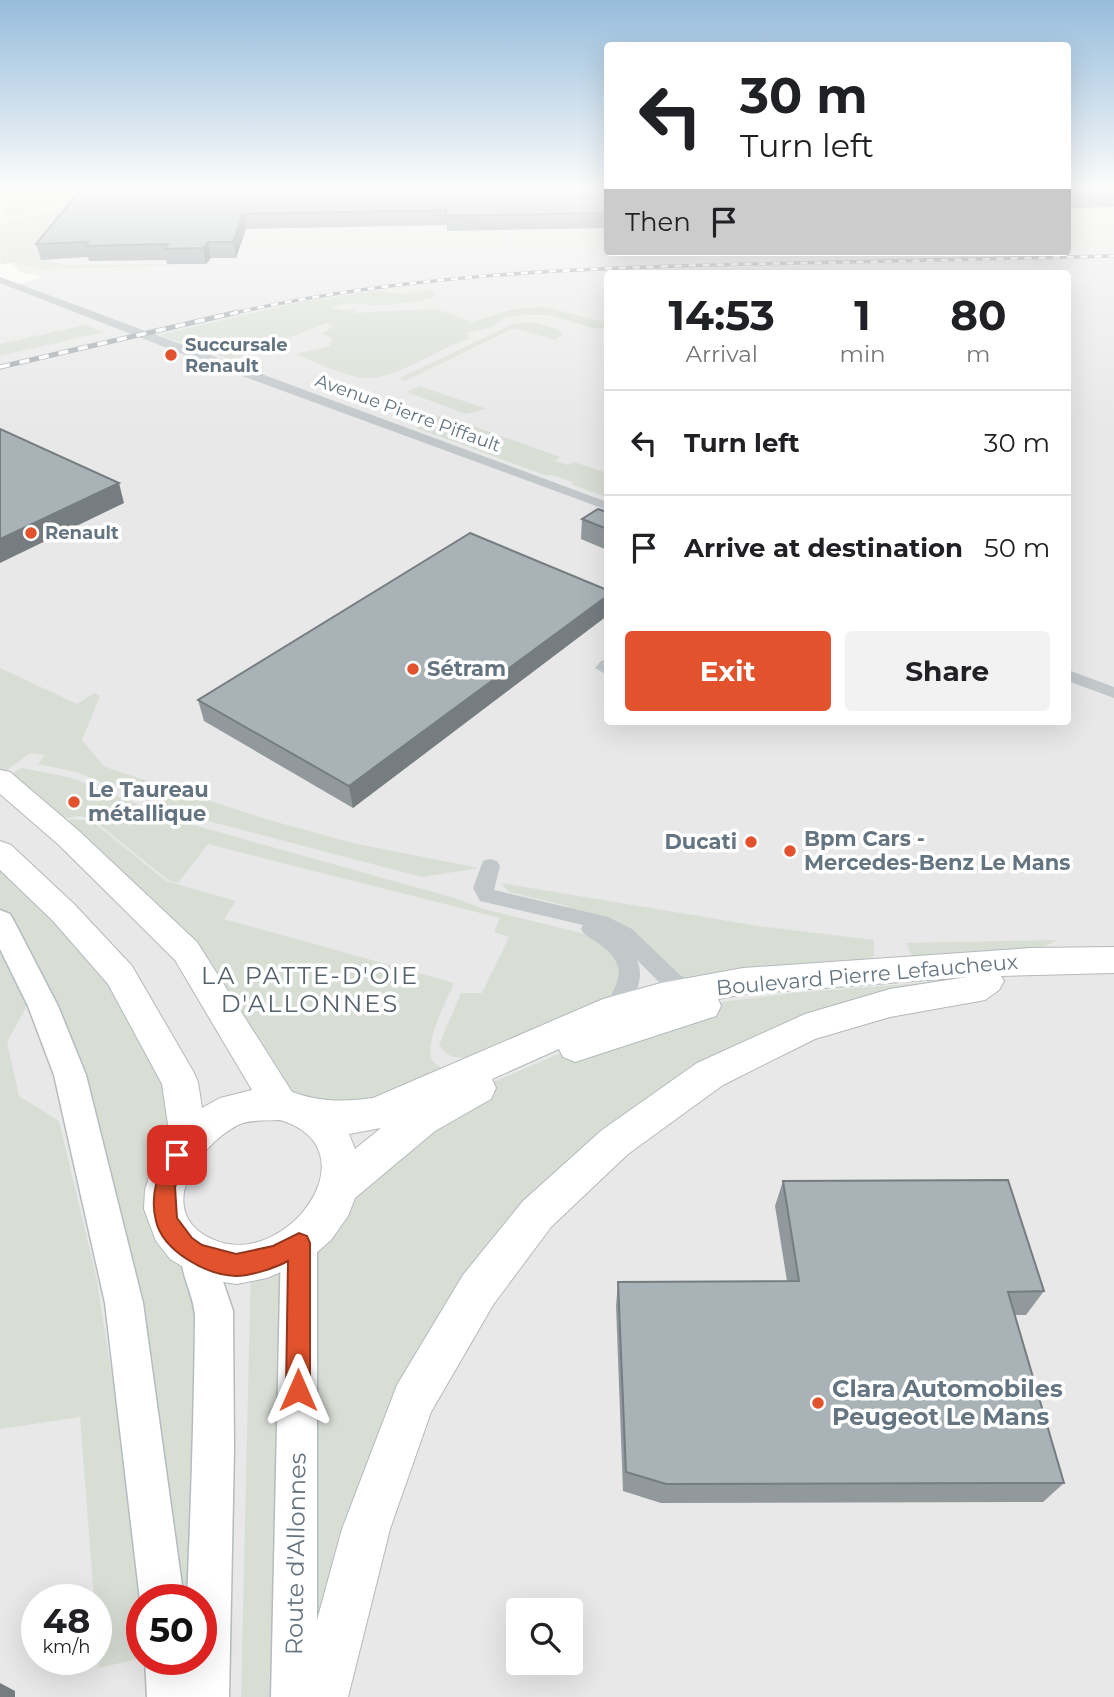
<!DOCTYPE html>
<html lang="en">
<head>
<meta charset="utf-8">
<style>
  :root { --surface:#fff; --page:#f2f2f2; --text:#202124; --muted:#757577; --line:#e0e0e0; --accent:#e2532d }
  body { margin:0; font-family:Montserrat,sans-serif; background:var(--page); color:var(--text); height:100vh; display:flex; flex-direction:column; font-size:26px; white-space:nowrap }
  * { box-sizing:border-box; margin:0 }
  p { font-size:23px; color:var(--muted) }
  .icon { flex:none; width:38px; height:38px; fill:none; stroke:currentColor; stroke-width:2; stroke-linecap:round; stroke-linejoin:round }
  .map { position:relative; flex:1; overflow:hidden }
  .details { position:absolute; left:604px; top:270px; width:467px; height:455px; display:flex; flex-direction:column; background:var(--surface); border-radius:7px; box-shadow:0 7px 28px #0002 }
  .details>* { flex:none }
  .hud { position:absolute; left:604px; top:42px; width:467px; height:214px; border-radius:7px; box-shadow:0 7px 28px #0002; background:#fff; color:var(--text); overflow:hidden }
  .controls { position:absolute; left:506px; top:1598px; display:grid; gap:14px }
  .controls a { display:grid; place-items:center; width:77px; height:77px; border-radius:7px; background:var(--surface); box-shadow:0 7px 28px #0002; font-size:35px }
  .speed { position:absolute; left:21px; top:1584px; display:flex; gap:14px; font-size:35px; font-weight:700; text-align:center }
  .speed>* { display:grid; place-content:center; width:91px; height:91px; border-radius:50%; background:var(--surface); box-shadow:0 7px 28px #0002; line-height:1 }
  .speed small { font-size:18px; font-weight:400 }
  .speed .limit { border:10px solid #d22; background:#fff; color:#111 }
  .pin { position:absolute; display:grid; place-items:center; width:60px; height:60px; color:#fff; margin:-30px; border-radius:14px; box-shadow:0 4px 10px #0006 }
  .me { position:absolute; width:77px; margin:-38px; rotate:0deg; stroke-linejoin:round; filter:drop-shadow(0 0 5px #0008) }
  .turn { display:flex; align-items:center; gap:24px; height:147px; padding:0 21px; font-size:32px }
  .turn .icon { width:91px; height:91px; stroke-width:2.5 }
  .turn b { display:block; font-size:49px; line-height:60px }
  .then { display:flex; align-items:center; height:66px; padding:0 21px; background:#0003; gap:14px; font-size:26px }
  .eta { display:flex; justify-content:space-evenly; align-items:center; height:119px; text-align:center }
  .eta b { font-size:42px; font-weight:700; line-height:49px }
  .primary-button { display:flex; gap:14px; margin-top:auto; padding:14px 21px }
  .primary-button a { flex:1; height:80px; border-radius:7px; background:var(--accent); color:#fff; font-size:28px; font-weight:700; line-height:80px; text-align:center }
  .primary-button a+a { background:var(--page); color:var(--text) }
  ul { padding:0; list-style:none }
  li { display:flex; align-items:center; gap:21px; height:105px; padding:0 21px; border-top:2px solid var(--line) }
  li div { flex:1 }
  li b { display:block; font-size:26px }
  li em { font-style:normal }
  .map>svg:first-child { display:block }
  .built { fill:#e7e8e7; fill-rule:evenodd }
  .green { fill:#d9ded5 }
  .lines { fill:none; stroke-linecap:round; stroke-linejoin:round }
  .secondary-casing { stroke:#b5bbbf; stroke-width:3 }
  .primary-casing { stroke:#b4b9bd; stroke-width:2 }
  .street { fill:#c2c7ca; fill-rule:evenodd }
  .secondary { fill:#fff; fill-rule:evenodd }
  .primary { fill:#fff; fill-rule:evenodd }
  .rail-far1-casing { stroke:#a1a9ae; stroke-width:3.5 }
  .rail-casing { stroke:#a1a9ae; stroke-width:5 }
  .rail-far1 { stroke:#fff; stroke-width:2.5; stroke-dasharray:7; stroke-linecap:butt }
  .rail { stroke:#fff; stroke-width:3.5; stroke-dasharray:10; stroke-linecap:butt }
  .wall { fill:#91999d }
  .shaded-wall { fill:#767d80 }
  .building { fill:#a9b2b7; stroke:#767d80; stroke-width:2 }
  .route { fill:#e2532d; stroke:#93361d; stroke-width:2 }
  .poi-dot { fill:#e2532d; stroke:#fff; stroke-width:2.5 }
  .labels { text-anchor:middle; stroke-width:7; stroke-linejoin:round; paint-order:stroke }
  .far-poi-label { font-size:18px; font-weight:bold; fill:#647581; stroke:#fff; text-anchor:start }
  .far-street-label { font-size:18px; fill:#647581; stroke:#fff }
  .poi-label { font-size:21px; font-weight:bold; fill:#647581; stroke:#fff; text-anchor:start }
  .street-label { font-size:21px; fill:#647581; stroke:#fff }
  .quarter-label { font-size:24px; letter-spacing:2px; fill:#56636c; stroke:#fff }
  .near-poi-label { font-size:24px; font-weight:bold; fill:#647581; stroke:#fff; text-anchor:start }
  .near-street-label { font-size:24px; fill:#647581; stroke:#fff }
</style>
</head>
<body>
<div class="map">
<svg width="1114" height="1697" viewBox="0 0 1114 1697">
  <rect width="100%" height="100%" fill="#f9f9f6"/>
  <path class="built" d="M0,188H607V252H1068V188H1114V1697H0V280L14,286L43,277L20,272L12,263H0ZM607,273H1068V721H607ZM37,1600H96V1659H37ZM142,1600H201V1659H142ZM518,1610H570V1662H518Z"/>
  <g class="green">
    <path d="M16,188H66L50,206L6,218L5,210Z"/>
    <path d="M65,210L41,259L64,265L223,264L41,269L12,263L1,264L0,225L43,212Z"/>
    <path d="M692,269L847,270L678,273Z"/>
    <path d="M429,290L435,293L432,298C416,302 398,304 382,305C360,307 350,299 330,308L343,310L359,309L352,313L436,309L472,322L514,309L546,307L607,323V329L592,328L549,315H524L505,317L490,328L467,333L469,339C438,348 399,378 367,378C343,377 317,362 295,354L330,346L332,338L322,334L333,326L327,323L232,360L159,335L296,303L376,291L404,294Z"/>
    <path d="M530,322L555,328L563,334L555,340L514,328L405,381L398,379L513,324Z"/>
    <path d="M85,325L103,332L0,356V344Z"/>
    <path d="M419,386L487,409L466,414L407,392Z"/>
    <path d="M442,415L560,457L555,461L568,465L574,462L607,473V497L573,485L572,482L552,475H545L417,428Z"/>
    <path d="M0,668L77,704L94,693L100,696L82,740L103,765L111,769L269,820L357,844L479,868L422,877L185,815L76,772L38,764L45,755L30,753L0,775Z"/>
    <path d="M22,768L72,778L179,821L458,899L480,908L593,936L614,957L620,970V980L609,1001L478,1056C461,1058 449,1061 439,1045L461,993H482L509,937L494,932L500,918L208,844L178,883L168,880L91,818L79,816L57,820L6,776Z"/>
    <path d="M71,819L92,821L166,881L236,901L224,919L454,983C447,1000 426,1039 431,1057C433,1065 441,1067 447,1070L376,1114L294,1108L186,951L63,823Z"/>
    <path d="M0,852L64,913L180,1082L170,1171L214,1311L201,1659V1600L162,1599L70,1075L0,921Z"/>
    <path d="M501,883L758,926L874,940V956L855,966L685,979L573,914L567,906L509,892Z"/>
    <path d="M1057,940L1029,955L936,963L912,956L906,943Z"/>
    <path d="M0,952L27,1006L7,1042L19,1096L59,1121L96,1276L136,1528L141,1658L99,1668L96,1600L94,1599L80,1417L0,1429Z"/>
    <path d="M987,981L805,1028L615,1142L413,1401L322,1697H241L251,1263L463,1095L591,1040L714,1003L793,993L920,983Z"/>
  </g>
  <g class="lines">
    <defs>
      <g id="secondary">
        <path d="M0,910L10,914L14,921L58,1006L86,1075L143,1303L184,1600H142V1604L140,1600L105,1303L54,1075L28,1006L0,949Z"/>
        <path d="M299,1226L312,1231L317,1243V1697H271L281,1243L286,1231Z"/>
        <path d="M197,1238L210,1243L233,1311L234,1450L229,1697H147L145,1659H201V1600H187C191,1506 194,1413 195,1320C196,1294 174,1268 184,1243Z"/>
      </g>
      <path id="primary" d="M0,770L10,772L79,831L197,942L292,1092C320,1102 344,1102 373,1098L603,999L661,983L743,968L1031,948L1114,947V973L1001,976L1004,981L999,990L985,1000L890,1017L815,1039L723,1085L628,1154L551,1227L493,1305L431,1412L390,1529L348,1697H296L342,1529L397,1385L463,1275L523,1201L602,1130L697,1063L805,1014L890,989L967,977L743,994L718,999L721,1006L716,1016L575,1062L563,1057L559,1049L492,1079L496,1088L491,1099L435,1131L355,1198L348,1216L331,1240L308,1260L267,1278L237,1284L209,1280L195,1274L170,1259L156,1241L144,1209L145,1190L151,1171L170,1138L162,1084L108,984L53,921L0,870V841L11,845L75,905L132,966L193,1071L198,1082L202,1108L220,1098L252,1090L175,960L59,845L0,794ZM280,1120C377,1149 284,1273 212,1239C153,1212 197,1146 238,1125C250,1119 267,1121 280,1120ZM381,1128L355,1149L349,1134Z"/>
    </defs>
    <use href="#secondary" class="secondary-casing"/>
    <use href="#primary" class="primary-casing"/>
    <g class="street">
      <path d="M0,277L607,502V510L180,353L0,283Z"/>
      <path d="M607,659V675L595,668L601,661Z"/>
      <path d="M1068,670L1114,687V698L1068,681Z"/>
      <path d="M490,859L497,861L500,866L494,890L608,917L632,929L680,975L700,986L703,992L700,998L692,1001L664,987L637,960C646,981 633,997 623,1015L615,1018L607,1015L604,1009C619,980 630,966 598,943C591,938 585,936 581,929L583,925L480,901L473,888L483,861Z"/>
    </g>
    <use href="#secondary" class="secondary"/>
    <use href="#primary" class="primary"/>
    <defs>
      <path id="rail-far1" d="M230,314C400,275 574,268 748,264C870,262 992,259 1114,256"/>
      <path id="rail" d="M0,367L238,312"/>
    </defs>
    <use href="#rail-far1" class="rail-far1-casing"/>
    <use href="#rail" class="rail-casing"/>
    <use href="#rail-far1" class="rail-far1"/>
    <use href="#rail" class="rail"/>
  </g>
  <g class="wall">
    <path d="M82,188H607V228L447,231V225L246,229L236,258H211L206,264H167L166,260L89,261L88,257L41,260L36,244Z"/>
    <path d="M1068,188H1114V207L1073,208L1068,205Z"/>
    <path d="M607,512V550L581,539L582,519Z"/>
    <path d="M607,590L353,808L204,721L198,700Z"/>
    <path d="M783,1181L1044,1291L1026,1315H1015L1064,1483L1043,1502L661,1503L623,1491L616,1306L618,1282L787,1281L775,1206Z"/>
  </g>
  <g class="shaded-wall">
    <path d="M243,214L246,229L236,258L233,242Z"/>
    <path d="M208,242L211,258L206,264L203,248Z"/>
    <path d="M119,483L124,503L0,563V539Z"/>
    <path d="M607,596V616L353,808L349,786Z"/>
    <path d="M0,1683L15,1691V1697H0Z"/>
  </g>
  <g class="building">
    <path d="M82,188H607V213L446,216V210L243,214L233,242H208L203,248L164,249L168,244L85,246L88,242L36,244Z"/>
    <path d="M1069,188H1114V193L1077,194Z"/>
    <path d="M0,429L119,483L0,539Z"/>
    <path d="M598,509L607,512V529L582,519Z"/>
    <path d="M470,533L607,590V596L349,786L198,700Z"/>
    <path d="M1008,1180L1044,1291L1008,1292L1064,1483L666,1484L626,1472L618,1282L799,1281L783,1181Z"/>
  </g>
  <linearGradient id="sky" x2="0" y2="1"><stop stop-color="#96bcdc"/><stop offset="0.44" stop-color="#fcfcfb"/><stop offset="1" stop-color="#fcfcfb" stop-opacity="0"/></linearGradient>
  <rect width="1114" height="426" fill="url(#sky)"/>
  <path class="route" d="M177,1145L185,1148L188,1155L175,1187L177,1218L192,1238L202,1245L236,1254L273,1246L299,1233L307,1236L310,1243V1390L306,1398L298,1401L290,1398L286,1390L288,1261C275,1268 251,1276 236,1276C206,1275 163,1251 156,1221C149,1194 159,1172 170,1148Z"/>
  <g class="poi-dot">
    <circle cx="171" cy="355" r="7"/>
    <circle cx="31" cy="533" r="7"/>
    <circle cx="413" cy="669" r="7"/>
    <circle cx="74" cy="802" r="7"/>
    <circle cx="751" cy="842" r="7"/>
    <circle cx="790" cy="851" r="7"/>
    <circle cx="818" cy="1403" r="7"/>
  </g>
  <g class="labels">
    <g class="far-poi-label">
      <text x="185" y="351">Succursale<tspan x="185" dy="21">Renault</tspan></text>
      <text x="45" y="539">Renault</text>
    </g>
    <g class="far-street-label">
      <text transform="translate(408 413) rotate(20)" y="6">Avenue Pierre Piffault</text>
    </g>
    <g class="poi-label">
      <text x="427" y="676">Sétram</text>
      <text x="88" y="797">Le Taureau<tspan x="88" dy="24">métallique</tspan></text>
      <text x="804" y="846">Bpm Cars -<tspan x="804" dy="24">Mercedes-Benz Le Mans</tspan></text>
      <text x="737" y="849" text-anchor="end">Ducati</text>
    </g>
    <g class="street-label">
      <text transform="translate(867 975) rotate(-5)" y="7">Boulevard Pierre Lefaucheux</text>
    </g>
    <g class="quarter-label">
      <text x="310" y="984">LA PATTE-D'OIE<tspan x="310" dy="28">D'ALLONNES</tspan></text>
    </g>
    <g class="near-poi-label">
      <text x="832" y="1397">Clara Automobiles<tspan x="832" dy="28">Peugeot Le Mans</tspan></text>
    </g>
    <g class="near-street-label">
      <text transform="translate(296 1554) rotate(-89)" y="8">Route d'Allonnes</text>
    </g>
  </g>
</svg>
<div class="controls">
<a><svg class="icon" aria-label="search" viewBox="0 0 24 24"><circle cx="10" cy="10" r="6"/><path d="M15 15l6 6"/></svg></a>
</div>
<div class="speed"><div>48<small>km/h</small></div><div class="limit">50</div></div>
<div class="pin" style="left:177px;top:1155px;background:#d93025"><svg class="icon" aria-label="arrive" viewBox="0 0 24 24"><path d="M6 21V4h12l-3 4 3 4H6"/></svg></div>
<svg class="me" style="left:298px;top:1390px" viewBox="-20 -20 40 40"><path d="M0-17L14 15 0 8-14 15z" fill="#e2532d" stroke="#fff" stroke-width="4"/></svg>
<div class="hud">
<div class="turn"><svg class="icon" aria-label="left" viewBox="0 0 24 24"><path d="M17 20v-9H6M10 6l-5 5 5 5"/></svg><div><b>30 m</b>Turn left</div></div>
<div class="then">Then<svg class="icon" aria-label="arrive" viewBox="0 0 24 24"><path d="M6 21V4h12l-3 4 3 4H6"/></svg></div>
</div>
<section class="details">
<div class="eta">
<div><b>14:53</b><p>Arrival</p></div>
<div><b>1</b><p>min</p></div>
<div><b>80</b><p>m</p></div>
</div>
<ul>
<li><svg class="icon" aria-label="left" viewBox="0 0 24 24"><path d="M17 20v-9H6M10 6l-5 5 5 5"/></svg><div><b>Turn left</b></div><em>30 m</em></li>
<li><svg class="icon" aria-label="arrive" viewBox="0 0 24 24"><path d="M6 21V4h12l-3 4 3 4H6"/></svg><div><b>Arrive at destination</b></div><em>50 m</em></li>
</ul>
<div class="primary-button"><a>Exit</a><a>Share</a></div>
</section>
</div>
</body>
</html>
